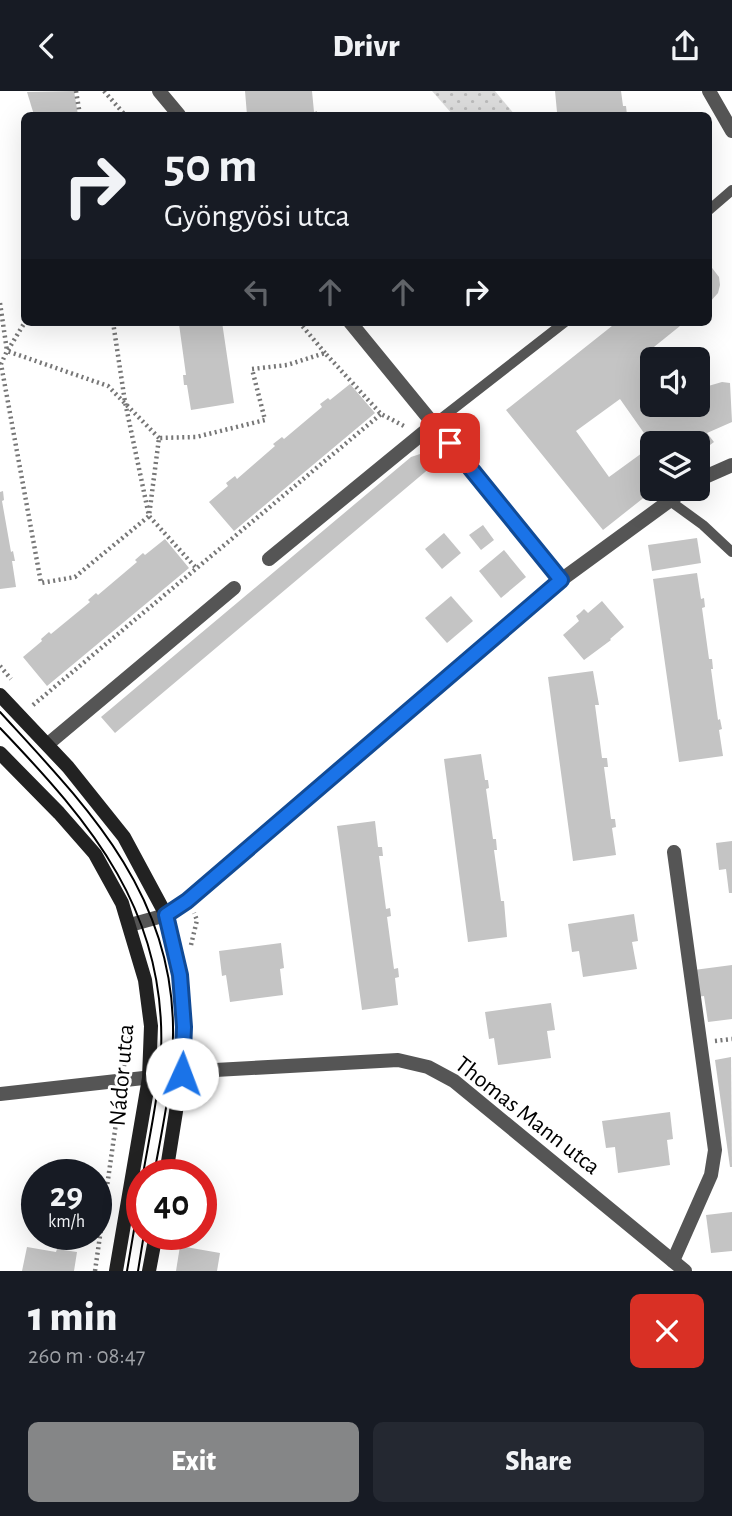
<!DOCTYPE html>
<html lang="en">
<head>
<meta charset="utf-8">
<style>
  :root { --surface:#171b24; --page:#242831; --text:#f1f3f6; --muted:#9ea1a6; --accent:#858687 }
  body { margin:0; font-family:"Alegreya Sans",sans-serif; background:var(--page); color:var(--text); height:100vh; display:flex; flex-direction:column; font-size:26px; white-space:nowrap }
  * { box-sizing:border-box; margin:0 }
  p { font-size:23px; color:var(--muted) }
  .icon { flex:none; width:38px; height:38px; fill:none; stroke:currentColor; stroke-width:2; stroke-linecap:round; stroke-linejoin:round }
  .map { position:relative; height:1180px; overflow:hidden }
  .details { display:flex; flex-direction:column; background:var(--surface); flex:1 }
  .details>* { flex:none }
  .guide { position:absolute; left:21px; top:21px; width:691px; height:214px; border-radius:10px; box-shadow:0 7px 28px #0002; background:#171b24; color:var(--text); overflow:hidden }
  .fabs { position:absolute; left:640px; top:256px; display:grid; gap:14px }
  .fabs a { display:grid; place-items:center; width:70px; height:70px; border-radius:10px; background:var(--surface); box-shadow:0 7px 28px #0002; font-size:35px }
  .speed { position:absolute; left:21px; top:1068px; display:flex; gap:14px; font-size:35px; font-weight:700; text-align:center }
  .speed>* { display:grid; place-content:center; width:91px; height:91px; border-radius:50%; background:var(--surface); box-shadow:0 7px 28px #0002; line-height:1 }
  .speed small { font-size:18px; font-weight:400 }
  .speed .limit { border:10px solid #d22; background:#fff; color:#111 }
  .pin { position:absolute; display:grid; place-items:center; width:60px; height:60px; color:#fff; margin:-30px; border-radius:14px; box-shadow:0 4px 10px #0006 }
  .me { position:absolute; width:77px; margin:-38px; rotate:2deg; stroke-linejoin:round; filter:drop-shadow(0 0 5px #0008) }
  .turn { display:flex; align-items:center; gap:24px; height:147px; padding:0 28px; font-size:32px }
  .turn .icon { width:91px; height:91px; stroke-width:2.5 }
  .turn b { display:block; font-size:49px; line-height:60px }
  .lanes { display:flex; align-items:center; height:66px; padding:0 28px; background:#0003; justify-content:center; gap:35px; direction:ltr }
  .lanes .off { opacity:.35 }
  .round { display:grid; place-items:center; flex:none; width:74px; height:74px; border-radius:10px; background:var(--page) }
  .headline { display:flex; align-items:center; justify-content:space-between; height:119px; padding:0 28px }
  h1 { font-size:42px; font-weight:800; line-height:52px }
  .action { display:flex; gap:14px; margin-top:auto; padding:14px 28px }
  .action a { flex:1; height:80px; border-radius:10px; background:var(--accent); color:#fff; font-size:28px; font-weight:800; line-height:80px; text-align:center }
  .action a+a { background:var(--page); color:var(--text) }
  header { display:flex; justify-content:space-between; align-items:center; height:91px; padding:0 28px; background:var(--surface); font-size:32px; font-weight:800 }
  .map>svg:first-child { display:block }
  .park { fill:url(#park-dots) }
  .building { fill:#c4c4c4 }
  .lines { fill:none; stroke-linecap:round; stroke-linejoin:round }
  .path { stroke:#777; stroke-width:4.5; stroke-dasharray:2 3.5; stroke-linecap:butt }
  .lane { stroke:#555; stroke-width:10 }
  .street { stroke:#555; stroke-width:14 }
  .secondary { stroke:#222; stroke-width:14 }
  .tram { stroke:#000; stroke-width:2 }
  .route-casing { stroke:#114b97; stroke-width:18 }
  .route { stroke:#1a73e8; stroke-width:12 }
  .labels { text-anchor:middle; stroke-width:6; stroke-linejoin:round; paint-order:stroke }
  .street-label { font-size:24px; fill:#000; stroke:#fff }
</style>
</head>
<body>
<header><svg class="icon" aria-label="back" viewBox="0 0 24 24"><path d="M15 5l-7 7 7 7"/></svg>Drivr<svg class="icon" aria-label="share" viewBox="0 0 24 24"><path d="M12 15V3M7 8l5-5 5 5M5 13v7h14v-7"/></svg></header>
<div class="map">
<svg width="732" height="1180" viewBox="0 0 732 1180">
  <defs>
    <pattern id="park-dots" width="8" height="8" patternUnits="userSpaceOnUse" patternTransform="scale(1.75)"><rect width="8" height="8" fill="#dcdcdc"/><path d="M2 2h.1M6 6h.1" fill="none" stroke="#bbb" stroke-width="1.8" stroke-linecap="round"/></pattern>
  </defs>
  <rect width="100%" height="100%" fill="#fff"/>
  <path class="park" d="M432,0H495L515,24H453Z"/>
  <g class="building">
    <path d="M74,0L78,24H34L27,1Z"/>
    <path d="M245,0H312L314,21L317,20V24H247Z"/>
    <path d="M555,0H621L623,15H626L627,24H554L553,22L557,21Z"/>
    <path d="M709,173L719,186L720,194L718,202L709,212Z"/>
    <path d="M175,231H222L234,312L191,319L187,294H184L183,284H186L179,233L175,234Z"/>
    <path d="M617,231H685L644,264L653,275V313H698V298L722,291L730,292L732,331L707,342L714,351L698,363V352H651L620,308L576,340L609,386L653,354V397H656L603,439L506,319Z"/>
    <path d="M350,293L375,322L234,440L209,411L228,395L226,392L235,385L237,388L275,355L273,353L282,346L284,348L322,316L320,313L328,307L330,309Z"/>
    <path d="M420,363L431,376L115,642L101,626L411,366Z"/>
    <path d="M3,400L4,409L2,410L11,461L13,460L15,470H12L16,496L0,498V401Z"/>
    <path d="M483,434L494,449L481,459L469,444Z"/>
    <path d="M444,442L461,462L442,478L425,458Z"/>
    <path d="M697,447L701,472L652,480L648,454Z"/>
    <path d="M165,448L189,477L47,595L23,566L42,550L41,548L49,541L51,543L90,511L88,509L96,502L98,504L137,471L135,469L143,462L145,464Z"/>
    <path d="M504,459L526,486L501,507L479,480Z"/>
    <path d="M697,482L701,508L704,507L705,516L702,517L709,568H712L713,578H711L718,629L720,628L722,638L719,639L723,665L679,671L653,488Z"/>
    <path d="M451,505L473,530L447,552L425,527Z"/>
    <path d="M602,510L624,536L610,548L611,549L584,569L563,544L579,530L576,525L580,522L584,518L588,522Z"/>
    <path d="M593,580L599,614H595L602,667H607L608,676H604L611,728H615L616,736L612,737L616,764L573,770L548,586Z"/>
    <path d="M481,663L485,689H488L489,697L486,698L493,748H496L497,759H494L501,810H504L507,846L468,851L444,668Z"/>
    <path d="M375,730L378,756H382L383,765H379L386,818L390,817L391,825L387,826L394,878L398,877L399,886L395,887L398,914L362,919L337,735Z"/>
    <path d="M732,750V802H729L726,778L719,779L716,752Z"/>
    <path d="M634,823L638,850L632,851L637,878L583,886L579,860L572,861L568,833Z"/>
    <path d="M281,852L284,877L280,878L283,904L230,911L226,884L222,885L219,860Z"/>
    <path d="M732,874V928L708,931L704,905L697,906L694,879Z"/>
    <path d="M551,912L555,939L547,940L551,967L498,974L494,947L489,948L485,921Z"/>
    <path d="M731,966L732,1076H730L715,969Z"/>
    <path d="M670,1021L673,1048L667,1049L670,1074L618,1082L615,1056L606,1057L602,1030Z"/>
    <path d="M732,1121V1160L711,1162L706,1124Z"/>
    <path d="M180,1155L220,1162L217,1180H176Z"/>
    <path d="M27,1156L56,1161L57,1158L77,1161L74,1180H22Z"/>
  </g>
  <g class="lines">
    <g class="path">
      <path d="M76,0L80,24"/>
      <path d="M104,0L125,24"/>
      <path d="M0,212L7,260"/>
      <path d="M113,231L125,311L149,425L197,478"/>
      <path d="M299,231L325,262"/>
      <path d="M8,259L25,231"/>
      <path d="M159,347L108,295L7,260L1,273L41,492L75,486L149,425L159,347L196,346L265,329L252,278L287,274L325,262L381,323L404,335"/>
      <path d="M0,575L11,588"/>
      <path d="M33,614L381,323"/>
      <path d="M191,854L197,829L194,822"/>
      <path d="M715,950L732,948"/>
      <path d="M124,975L130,944L134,942"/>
      <path d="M95,1180L120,1004"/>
    </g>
    <g class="lane">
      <path d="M709,119L732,99"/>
      <path d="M434,333L565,231"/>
      <path d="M670,410L703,434L732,461"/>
    </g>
    <g class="street">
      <path d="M159,0L179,24"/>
      <path d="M709,0L732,40"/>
      <path d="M350,231L561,489"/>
      <path d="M698,389L732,374"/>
      <path d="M269,468L434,333"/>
      <path d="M48,653L234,497"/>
      <path d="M130,834L166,824L187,810L561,489L687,397"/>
      <path d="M0,1003L215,979L398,969L428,976L454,990L685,1180"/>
      <path d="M673,1170L711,1084L715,1059L674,761"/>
    </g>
    <g class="secondary">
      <path d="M0,604L68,676L124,746L166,824L180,884L184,936L182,983L166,1083"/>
      <path d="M0,662L59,722L95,763L122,812L145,889L151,935L149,987L116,1180"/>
      <path d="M149,1180L156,1143"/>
    </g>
    <g class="tram">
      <path d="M0,621C85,714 171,799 173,935C174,985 163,1034 154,1083"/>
      <path d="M0,637C92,733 167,821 161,962C159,1002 150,1043 143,1083"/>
      <path d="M127,1180L142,1092"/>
      <path d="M138,1180L144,1143"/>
    </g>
  </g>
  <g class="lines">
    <defs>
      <path id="route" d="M182,983L184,936L180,884L166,824L187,810L561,489L450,352"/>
    </defs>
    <use href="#route" class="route-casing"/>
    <use href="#route" class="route"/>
  </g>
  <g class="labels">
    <g class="street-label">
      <text transform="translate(121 984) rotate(-85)" y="8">Nádor utca</text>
      <text transform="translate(528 1024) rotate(38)" y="8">Thomas Mann utca</text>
    </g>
  </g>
</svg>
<div class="fabs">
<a><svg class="icon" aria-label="sound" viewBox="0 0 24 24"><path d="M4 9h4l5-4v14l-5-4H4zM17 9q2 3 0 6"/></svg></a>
<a><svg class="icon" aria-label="layers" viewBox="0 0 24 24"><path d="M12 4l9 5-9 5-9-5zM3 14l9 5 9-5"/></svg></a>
</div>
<div class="speed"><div>29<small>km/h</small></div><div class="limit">40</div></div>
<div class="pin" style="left:450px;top:352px;background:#d93025"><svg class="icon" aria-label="arrive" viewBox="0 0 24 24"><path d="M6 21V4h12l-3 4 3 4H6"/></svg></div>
<svg class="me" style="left:182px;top:983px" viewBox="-20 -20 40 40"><circle r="19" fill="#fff"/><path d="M0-13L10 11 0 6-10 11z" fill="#1a73e8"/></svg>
<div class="guide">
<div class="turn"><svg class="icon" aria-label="right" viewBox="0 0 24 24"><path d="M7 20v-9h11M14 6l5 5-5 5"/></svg><div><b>50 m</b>Gyöngyösi utca</div></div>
<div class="lanes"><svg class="icon off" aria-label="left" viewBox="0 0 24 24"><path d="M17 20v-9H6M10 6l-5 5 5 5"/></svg><svg class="icon off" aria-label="ahead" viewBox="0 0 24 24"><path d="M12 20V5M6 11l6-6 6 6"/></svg><svg class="icon off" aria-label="ahead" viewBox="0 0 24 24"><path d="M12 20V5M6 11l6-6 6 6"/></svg><svg class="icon" aria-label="right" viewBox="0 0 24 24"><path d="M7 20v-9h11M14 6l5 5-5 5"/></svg></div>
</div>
</div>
<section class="details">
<div class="headline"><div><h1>1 min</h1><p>260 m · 08:47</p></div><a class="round" style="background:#d93025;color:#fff"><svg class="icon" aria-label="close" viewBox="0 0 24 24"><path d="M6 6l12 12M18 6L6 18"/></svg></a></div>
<div class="action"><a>Exit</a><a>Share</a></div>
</section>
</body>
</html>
